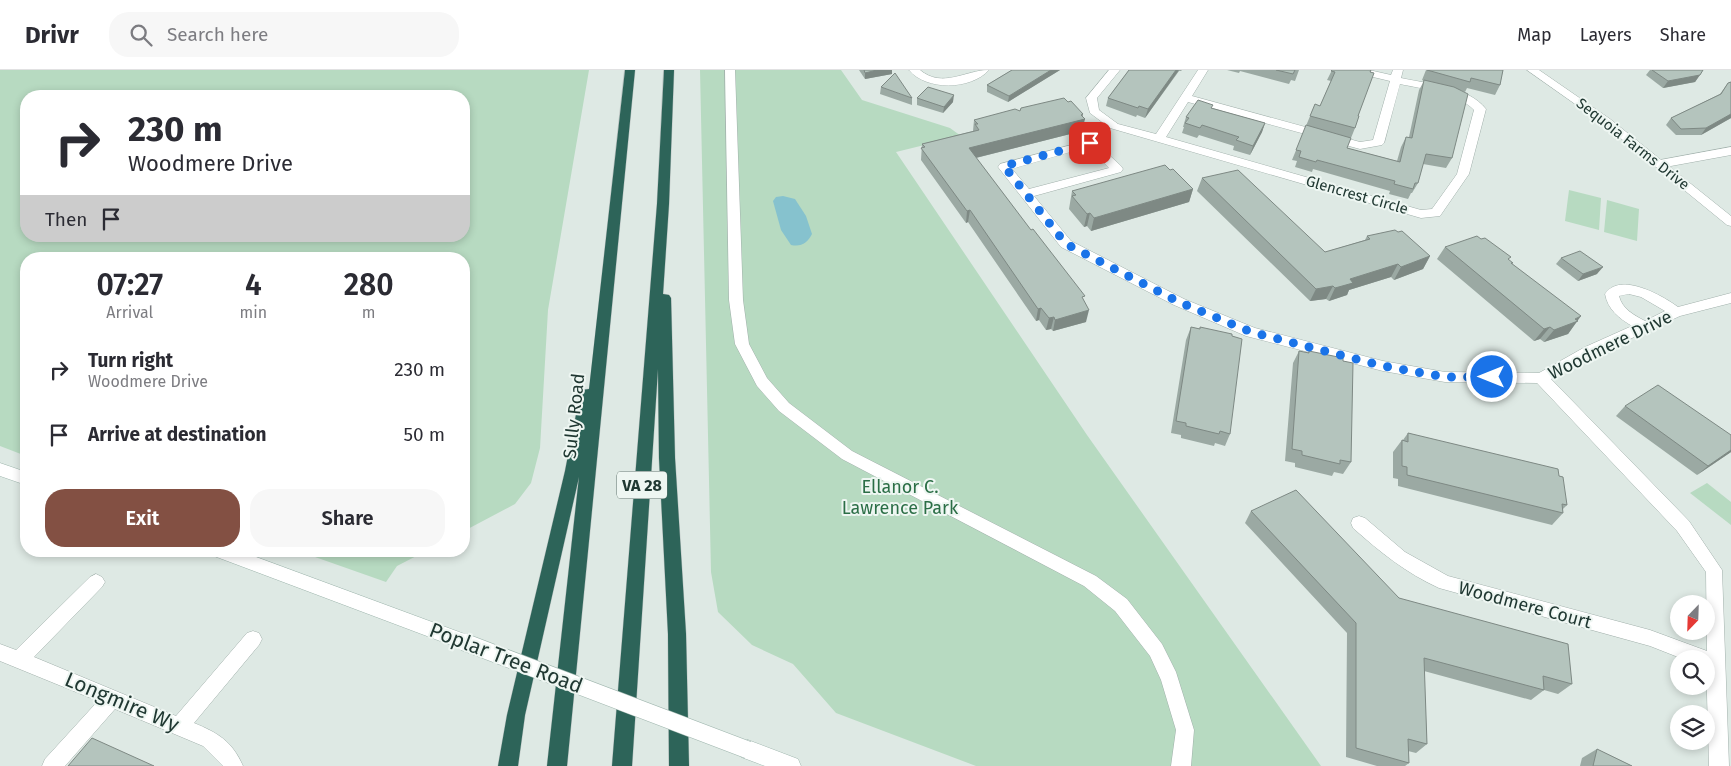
<!DOCTYPE html>
<html lang="en">
<head>
<meta charset="utf-8">
<style>
  :root { --surface:#fff; --page:#f7f7f7; --text:#2b2b33; --muted:#7c7c81; --line:#e1e1e2; --accent:#835043 }
  body { margin:0; font-family:"Fira Sans",sans-serif; background:var(--page); color:var(--text); height:100vh; display:flex; flex-direction:column; font-size:19px; white-space:nowrap }
  * { box-sizing:border-box; margin:0 }
  p { font-size:16px; color:var(--muted) }
  .icon { flex:none; width:28px; height:28px; fill:none; stroke:currentColor; stroke-width:2; stroke-linecap:round; stroke-linejoin:round }
  .map { position:relative; flex:1; overflow:hidden }
  .side { position:absolute; left:20px; top:182px; width:450px; height:305px; display:flex; flex-direction:column; background:var(--surface); border-radius:20px; box-shadow:0 2px 8px #0003 }
  .side>* { flex:none }
  .hud { position:absolute; left:20px; top:20px; width:450px; height:152px; border-radius:20px; box-shadow:0 2px 8px #0003; background:#fff; color:var(--text); overflow:hidden }
  .needle { width:32px; rotate:203deg }
  .controls { position:absolute; left:1670px; top:525px; display:grid; gap:10px }
  .controls a { display:grid; place-items:center; width:45px; height:45px; border-radius:50%; background:var(--surface); box-shadow:0 2px 8px #0003; font-size:25px }
  .pin { position:absolute; display:grid; place-items:center; width:42px; height:42px; color:#fff; margin:-21px; border-radius:10px; box-shadow:0 2px 8px #0006 }
  .me { position:absolute; width:55px; margin:-28px; rotate:270deg; stroke-linejoin:round; filter:drop-shadow(0 0 4px #0008) }
  .turn { display:flex; align-items:center; gap:18px; height:105px; padding:0 25px; font-size:22px }
  .turn .icon { width:65px; height:65px; stroke-width:2.5 }
  .turn b { display:block; font-size:35px; line-height:42px }
  .then { display:flex; align-items:center; height:48px; padding:0 25px; background:#0003; gap:10px; font-size:19px }
  .eta { display:flex; justify-content:space-evenly; align-items:center; height:85px; text-align:center }
  .eta b { font-size:30px; font-weight:600; line-height:35px }
  .primary-button { display:flex; gap:10px; margin-top:auto; padding:10px 25px }
  .primary-button a { flex:1; height:58px; border-radius:20px; background:var(--accent); color:#fff; font-size:20px; font-weight:600; line-height:58px; text-align:center }
  .primary-button a+a { background:var(--page); color:var(--text) }
  ul { padding:0; list-style:none }
  li { display:flex; align-items:center; gap:15px; height:65px; padding:0 25px }
  li div { flex:1 }
  li b { display:block; font-size:19px }
  li em { font-style:normal }
  header { display:flex; align-items:center; gap:30px; box-sizing:border-box; height:70px; padding:0 25px; background:var(--surface); border-bottom:1px solid var(--line) }
  header strong { font-size:24px }
  nav { display:flex; gap:28px; margin-inline-start:auto; font-size:18px }
  .search { width:350px; height:45px; background:var(--page); display:flex; align-items:center; gap:12px; box-sizing:border-box; padding:0 18px; border-radius:20px; color:var(--muted); font-size:19px }
  .map>svg:first-child { display:block }
  .green { fill:#b7dac1; fill-rule:evenodd }
  .water { fill:#86c2ce }
  .lines { fill:none; stroke-linecap:round; stroke-linejoin:round }
  .minor-casing { stroke:#a1b0ab; stroke-width:1 }
  .tertiary-casing { stroke:#a1b0ab; stroke-width:1 }
  .secondary-casing { stroke:#9eb5ad; stroke-width:1 }
  .motorway-casing { stroke:#bcc3c2; stroke-width:1 }
  .minor { fill:#fff; fill-rule:evenodd }
  .tertiary { fill:#fff; fill-rule:evenodd }
  .secondary { fill:#fff; fill-rule:evenodd }
  .motorway { fill:#2d6459; fill-rule:evenodd }
  .secondary-bridge-casing { stroke:#9eb5ad; stroke-width:18; stroke-linecap:butt }
  .secondary-bridge { stroke:#fff; stroke-width:17 }
  .wall { fill:#9ba9a3 }
  .shaded-wall { fill:#7e8984 }
  .building { fill:#b4c4bd; stroke:#7e8984 }
  .route { stroke:#1a73e8; stroke-width:9; stroke-dasharray:0 16.2 }
  .labels { text-anchor:middle; stroke-width:4; stroke-linejoin:round; paint-order:stroke }
  .far-street-label { font-size:15px; fill:#203832; stroke:#eef6f2 }
  .shield { fill:#eef6f2; stroke:#5e716c; stroke-width:1 }
  .shield-label { font-size:16px; font-weight:bold; fill:#203832 }
  .street-label { font-size:18px; fill:#203832; stroke:#eef6f2 }
  .park-label { font-size:18px; fill:#2b6e46; stroke:#eef6f2 }
  .near-street-label { font-size:21px; fill:#203832; stroke:#eef6f2 }
</style>
</head>
<body>
<header>
<strong>Drivr</strong>
<div class="search"><svg class="icon" aria-label="search" viewBox="0 0 24 24"><circle cx="10" cy="10" r="6"/><path d="M15 15l6 6"/></svg>Search here</div>
<nav><a>Map</a><a>Layers</a><a>Share</a></nav>
</header>
<div class="map">
<svg width="1731" height="696" viewBox="0 0 1731 696">
  <rect width="100%" height="100%" fill="#dee9e4"/>
  <g class="green">
    <path d="M0,0H589L548,240L540,378L531,413L515,434L464,461V189H26V386L0,376ZM464,26V166H26V26Z"/>
    <path d="M700,0H841L862,30L950,58L961,66L896,82L1087,365L1321,696H976L836,643L793,594L752,575L718,542L711,502Z"/>
    <path d="M1569,120L1601,128L1599,160L1565,151Z"/>
    <path d="M1607,130L1639,139L1637,171L1604,162Z"/>
    <path d="M1707,413L1731,432V455L1690,423Z"/>
    <path d="M298,481H426L397,496L386,512Z"/>
  </g>
  <path class="water" d="M783,126L795,129L806,146L812,164C807,173 802,177 791,175L781,160L773,131L776,127Z"/>
  <g class="lines">
    <defs>
      <g id="minor">
        <path d="M725,0H735L743,230L749,274L767,308L789,333L852,381L1096,506L1127,529L1162,574L1176,602L1194,660L1191,696H1171L1176,660L1161,610L1150,586L1115,541L1084,516L842,389L779,341L757,316L735,274L729,230Z"/>
        <path d="M909,0H920C943,19 965,0 989,0C971,20 926,21 909,0Z"/>
        <path d="M1109,0H1120L1097,28L1099,40L1118,54L1156,64L1198,0H1208L1192,26L1360,72L1373,70L1390,11L1352,2L1351,0H1369L1391,5L1393,0H1403L1401,8C1427,14 1468,16 1486,39L1469,104L1440,146L1421,148L1110,58L1090,43L1086,28ZM1400,14C1423,19 1457,22 1474,40L1457,104L1432,139L1421,140L1166,67L1188,32L1360,79L1382,75L1384,73Z"/>
        <path d="M1090,70L1094,71L1121,96L1123,99L1121,102L1034,126L1071,171L1184,229L1255,258L1383,291L1445,302L1539,303L1585,277L1632,256C1619,248 1608,240 1605,224C1620,201 1663,226 1678,237L1731,223V233L1680,246L1595,285L1551,309L1689,451L1722,500L1729,696H1709L1706,589H1683L1650,576L1439,518C1406,503 1380,482 1353,458L1351,453L1353,448L1359,446L1365,448L1405,482L1448,506L1650,560L1707,581L1706,502L1677,461L1537,313L1445,312L1383,301L1246,266L1174,235L1061,177L998,97L1000,94ZM1088,77L1109,98L1029,119L1012,99ZM1629,224L1641,227L1665,241L1645,251C1634,245 1622,239 1619,226Z"/>
        <path d="M1731,77V85L1660,98L1654,94L1660,90Z"/>
        <path d="M96,504L102,507L105,512L102,517L34,587L176,646L247,563L253,561L259,563L262,569L259,575L194,653C218,663 232,671 243,696H223L203,676L115,639L65,696H42L45,689L98,631L0,591V574L16,580L90,507Z"/>
      </g>
      <path id="tertiary" d="M1527,0H1539L1610,49L1731,146V156L1727,155L1602,53Z"/>
      <g id="secondary">
        <path d="M0,393L26,402V415L0,406Z"/>
        <path d="M212,481H240L470,566L473,572L470,578L464,580L214,486Z"/>
        <path d="M748,670L798,689L801,696H765L741,687L738,680L741,673Z"/>
      </g>
      <g id="motorway">
        <path d="M625,0H635L567,696H547L579,407L525,645L518,696H498L507,645L565,401L580,324L582,320L589,319Z"/>
        <path d="M664,0H674L669,134L663,224L669,225L671,228L675,388L686,564L689,696H669L668,564L659,388L658,299L632,696H612L657,134Z"/>
      </g>
    </defs>
    <use href="#minor" class="minor-casing"/>
    <use href="#tertiary" class="tertiary-casing"/>
    <use href="#secondary" class="secondary-casing"/>
    <use href="#motorway" class="motorway-casing"/>
    <use href="#minor" class="minor"/>
    <use href="#tertiary" class="tertiary"/>
    <use href="#secondary" class="secondary"/>
    <use href="#motorway" class="motorway"/>
    <defs>
      <path id="secondary-bridge" d="M464,572L748,680"/>
    </defs>
    <use href="#secondary-bridge" class="secondary-bridge-casing"/>
    <use href="#secondary-bridge" class="secondary-bridge"/>
  </g>
  <g class="wall">
    <path d="M859,0H892V4L865,9Z"/>
    <path d="M1012,0H1060L1008,32L987,22V15Z"/>
    <path d="M1129,0H1182L1181,1H1179L1145,48L1137,45L1136,47L1106,36L1108,28Z"/>
    <path d="M1227,0H1299L1295,11L1291,10L1289,14L1240,1L1239,3Z"/>
    <path d="M1332,0H1371L1355,58L1347,78L1397,91L1401,77L1406,67H1409L1419,20L1424,11L1422,10L1426,0H1503L1500,15L1495,25L1467,18L1465,22L1460,20L1452,88L1446,98L1423,94L1418,113L1412,123H1411L1408,129L1389,124L1390,121L1313,99L1312,102L1295,97L1297,91L1292,90L1315,34L1320,36L1331,11L1327,10Z"/>
    <path d="M1650,0H1703L1695,12L1663,18L1646,5Z"/>
    <path d="M1728,13L1731,48L1701,65H1676L1666,55L1671,48L1720,24Z"/>
    <path d="M881,17L912,28V35L880,24Z"/>
    <path d="M917,28L953,32L943,43L917,35Z"/>
    <path d="M1212,38L1265,53L1262,62L1250,85L1233,80L1234,76L1199,65L1197,68L1182,63L1184,57H1183L1186,47Z"/>
    <path d="M1020,41L1083,47L1082,61L976,88L1084,231L1086,252L1053,261L1051,259L1046,260L1039,250L1036,251L968,152L966,153L921,90L922,74L973,61L974,50Z"/>
    <path d="M1170,100L1193,119L1189,132L1091,161L1087,156L1084,157L1069,139L1072,121Z"/>
    <path d="M1202,108L1325,182L1365,170L1367,166L1430,186L1423,199L1394,210L1391,207L1349,220L1347,225L1329,231L1326,229L1310,231L1197,121Z"/>
    <path d="M1445,177L1509,190L1512,194L1577,251L1568,264L1544,272L1540,269L1534,271L1437,189Z"/>
    <path d="M1561,188L1597,204L1578,211L1556,194Z"/>
    <path d="M1191,257L1200,259V257L1230,364L1225,376L1215,373L1214,376L1181,368V365L1171,363L1186,270Z"/>
    <path d="M1299,281L1308,283L1309,281L1351,392L1343,404L1334,402L1332,406L1295,397V393L1285,391L1293,293Z"/>
    <path d="M1625,336L1731,365V382L1697,405L1616,346Z"/>
    <path d="M1408,363L1559,406L1567,435L1563,439V443L1552,455L1398,416V409L1393,408V382L1402,370H1403Z"/>
    <path d="M1251,441L1399,528L1572,614L1558,624L1544,620L1531,630L1424,601L1427,674L1416,683L1408,681L1409,693L1405,696H1377L1346,687L1347,563L1245,453Z"/>
    <path d="M1597,679L1632,696H1580L1582,688Z"/>
  </g>
  <g class="shaded-wall">
    <path d="M877,0H892V4L865,9V3Z"/>
    <path d="M1051,0H1060L1008,32L1009,26Z"/>
    <path d="M1176,0H1179L1145,48L1148,39Z"/>
    <path d="M1700,5L1695,12L1663,18L1668,11Z"/>
    <path d="M954,25L953,32L943,43L944,37Z"/>
    <path d="M1083,44L1082,49H1085L1082,61L967,90L969,78Z"/>
    <path d="M1731,44V48L1701,65L1706,58Z"/>
    <path d="M1265,53L1262,62L1250,85L1253,76Z"/>
    <path d="M1193,119L1189,132L1091,161L1094,148Z"/>
    <path d="M970,140L968,152L966,153L967,141Z"/>
    <path d="M1090,143L1087,156L1084,157L1087,144Z"/>
    <path d="M1430,186L1423,199L1394,210L1401,197Z"/>
    <path d="M1398,194L1391,207L1349,220L1347,225L1329,231L1335,218L1350,209Z"/>
    <path d="M1603,197L1597,204L1578,211L1583,204Z"/>
    <path d="M1333,216L1326,229L1310,231L1316,219Z"/>
    <path d="M1041,238L1039,250L1036,251L1038,239Z"/>
    <path d="M1089,240L1086,252L1053,261L1055,250Z"/>
    <path d="M1581,246L1568,264L1544,272L1554,260L1575,249Z"/>
    <path d="M1054,247L1051,259L1046,260L1049,248Z"/>
    <path d="M1550,257L1540,269L1534,271L1544,259Z"/>
    <path d="M1731,380V382L1697,405L1708,396Z"/>
  </g>
  <g class="building">
    <path d="M864,0H877L865,3Z"/>
    <path d="M1012,0H1051L1009,26L987,15Z"/>
    <path d="M1129,0H1176L1148,39L1139,36L1138,38L1108,28Z"/>
    <path d="M1276,0H1295L1293,4Z"/>
    <path d="M1332,0H1371L1370,2L1374,3L1358,46H1359L1355,58L1310,46L1315,34L1320,36L1335,2L1331,1Z"/>
    <path d="M1427,0H1503L1500,15L1471,8L1470,12Z"/>
    <path d="M1652,0H1703L1700,5L1668,11Z"/>
    <path d="M895,3L912,28L881,17Z"/>
    <path d="M1424,10L1454,17L1468,24L1452,88L1426,84L1418,113H1415L1413,119L1394,114L1395,111L1317,90L1316,92L1299,87L1301,81L1296,80L1306,55L1351,68L1347,78L1400,92L1406,67L1412,68Z"/>
    <path d="M1731,12V44L1706,58L1681,59L1671,48L1721,24L1728,13Z"/>
    <path d="M928,17L954,25L944,37L917,28Z"/>
    <path d="M1064,28L1068,32L1071,31L1083,44L1081,45L1085,49L969,78L1031,160L1033,159L1085,226L1082,227L1089,240L1055,250L1054,247L1049,248L1041,238L1038,239L970,140L967,141L921,78L925,77L922,74L979,60L975,54H978L974,50L1015,39L1020,41L1021,38Z"/>
    <path d="M1198,30L1213,35L1211,38L1265,53L1253,76L1236,70L1239,67L1202,55L1200,58L1185,53L1189,48L1186,47Z"/>
    <path d="M1165,95L1170,100L1173,99L1193,119L1094,148L1090,143L1087,144L1072,126L1076,125L1072,121Z"/>
    <path d="M1238,100L1325,182L1370,169L1367,166L1395,160L1398,162L1402,161L1430,186L1401,197L1398,194L1350,209L1353,213L1335,218L1333,216L1316,219L1202,108Z"/>
    <path d="M1477,166L1481,169L1485,168L1511,187L1508,189L1513,193H1511L1581,246L1575,249L1578,251L1554,260L1550,257L1544,259L1445,177Z"/>
    <path d="M1580,181L1603,197L1583,204L1561,188Z"/>
    <path d="M1191,257L1200,259V257L1232,264V266L1242,269L1230,364L1220,361L1219,364L1186,356V353L1176,351Z"/>
    <path d="M1299,281L1309,283V281L1343,288V291L1353,293L1351,392L1340,390V394L1302,385V381L1292,379Z"/>
    <path d="M1658,315L1731,365V380L1708,396L1625,336Z"/>
    <path d="M1408,363L1558,399L1559,406L1563,407L1567,435L1562,434L1563,443L1407,405V397L1402,396V370L1408,372Z"/>
    <path d="M1296,420L1399,528L1568,574L1572,614L1543,606L1544,620L1424,588L1427,674L1408,669L1409,693L1356,678V553L1251,441Z"/>
    <path d="M92,668L154,696H68Z"/>
    <path d="M1597,679L1632,696H1593Z"/>
  </g>
  <g class="lines">
    <path class="route" d="M1090,73L1004,96L1066,174L1179,232L1251,262L1383,296L1445,307H1492"/>
  </g>
  <g class="labels">
    <g class="far-street-label">
      <text transform="translate(1633 74) rotate(38)" y="5">Sequoia Farms Drive</text>
      <text transform="translate(1357 125) rotate(16)" y="5">Glencrest Circle</text>
    </g>
    <rect class="shield" x="617" y="401.5" width="50" height="27" rx="4"/>
    <g class="shield-label">
      <text x="642" y="421">VA 28</text>
    </g>
    <g class="street-label">
      <text transform="translate(1610 275) rotate(-26)" y="6">Woodmere Drive</text>
      <text transform="translate(574 346) rotate(-84)" y="6">Sully Road</text>
      <text transform="translate(1525 535) rotate(15)" y="6">Woodmere Court</text>
    </g>
    <g class="park-label">
      <text x="900" y="423">Ellanor C.<tspan x="900" dy="21">Lawrence Park</tspan></text>
    </g>
    <g class="near-street-label">
      <text transform="translate(506 588) rotate(21)" y="7">Poplar Tree Road</text>
      <text transform="translate(122 632) rotate(23)" y="7">Longmire Wy</text>
    </g>
  </g>
</svg>
<div class="controls">
<a><svg class="needle" viewBox="-14 -14 28 28"><path d="M0-13l5 13h-10z" fill="#e53935"/><path d="M0 13l5-13h-10z" fill="#7c7c81"/></svg></a>
<a><svg class="icon" aria-label="search" viewBox="0 0 24 24"><circle cx="10" cy="10" r="6"/><path d="M15 15l6 6"/></svg></a>
<a><svg class="icon" aria-label="layers" viewBox="0 0 24 24"><path d="M12 4l9 5-9 5-9-5zM3 14l9 5 9-5"/></svg></a>
</div>
<div class="pin" style="left:1090px;top:73px;background:#d93025"><svg class="icon" aria-label="arrive" viewBox="0 0 24 24"><path d="M6 21V4h12l-3 4 3 4H6"/></svg></div>
<svg class="me" style="left:1492px;top:307px" viewBox="-20 -20 40 40"><circle r="17" fill="#1a73e8" stroke="#fff" stroke-width="3"/><path d="M0-11L8 9 0 5-8 9z" fill="#fff"/></svg>
<div class="hud">
<div class="turn"><svg class="icon" aria-label="right" viewBox="0 0 24 24"><path d="M7 20v-9h11M14 6l5 5-5 5"/></svg><div><b>230 m</b>Woodmere Drive</div></div>
<div class="then">Then<svg class="icon" aria-label="arrive" viewBox="0 0 24 24"><path d="M6 21V4h12l-3 4 3 4H6"/></svg></div>
</div>
<section class="side">
<div class="eta">
<div><b>07:27</b><p>Arrival</p></div>
<div><b>4</b><p>min</p></div>
<div><b>280</b><p>m</p></div>
</div>
<ul>
<li><svg class="icon" aria-label="right" viewBox="0 0 24 24"><path d="M7 20v-9h11M14 6l5 5-5 5"/></svg><div><b>Turn right</b><p>Woodmere Drive</p></div><em>230 m</em></li>
<li><svg class="icon" aria-label="arrive" viewBox="0 0 24 24"><path d="M6 21V4h12l-3 4 3 4H6"/></svg><div><b>Arrive at destination</b></div><em>50 m</em></li>
</ul>
<div class="primary-button"><a>Exit</a><a>Share</a></div>
</section>
</div>
</body>
</html>
